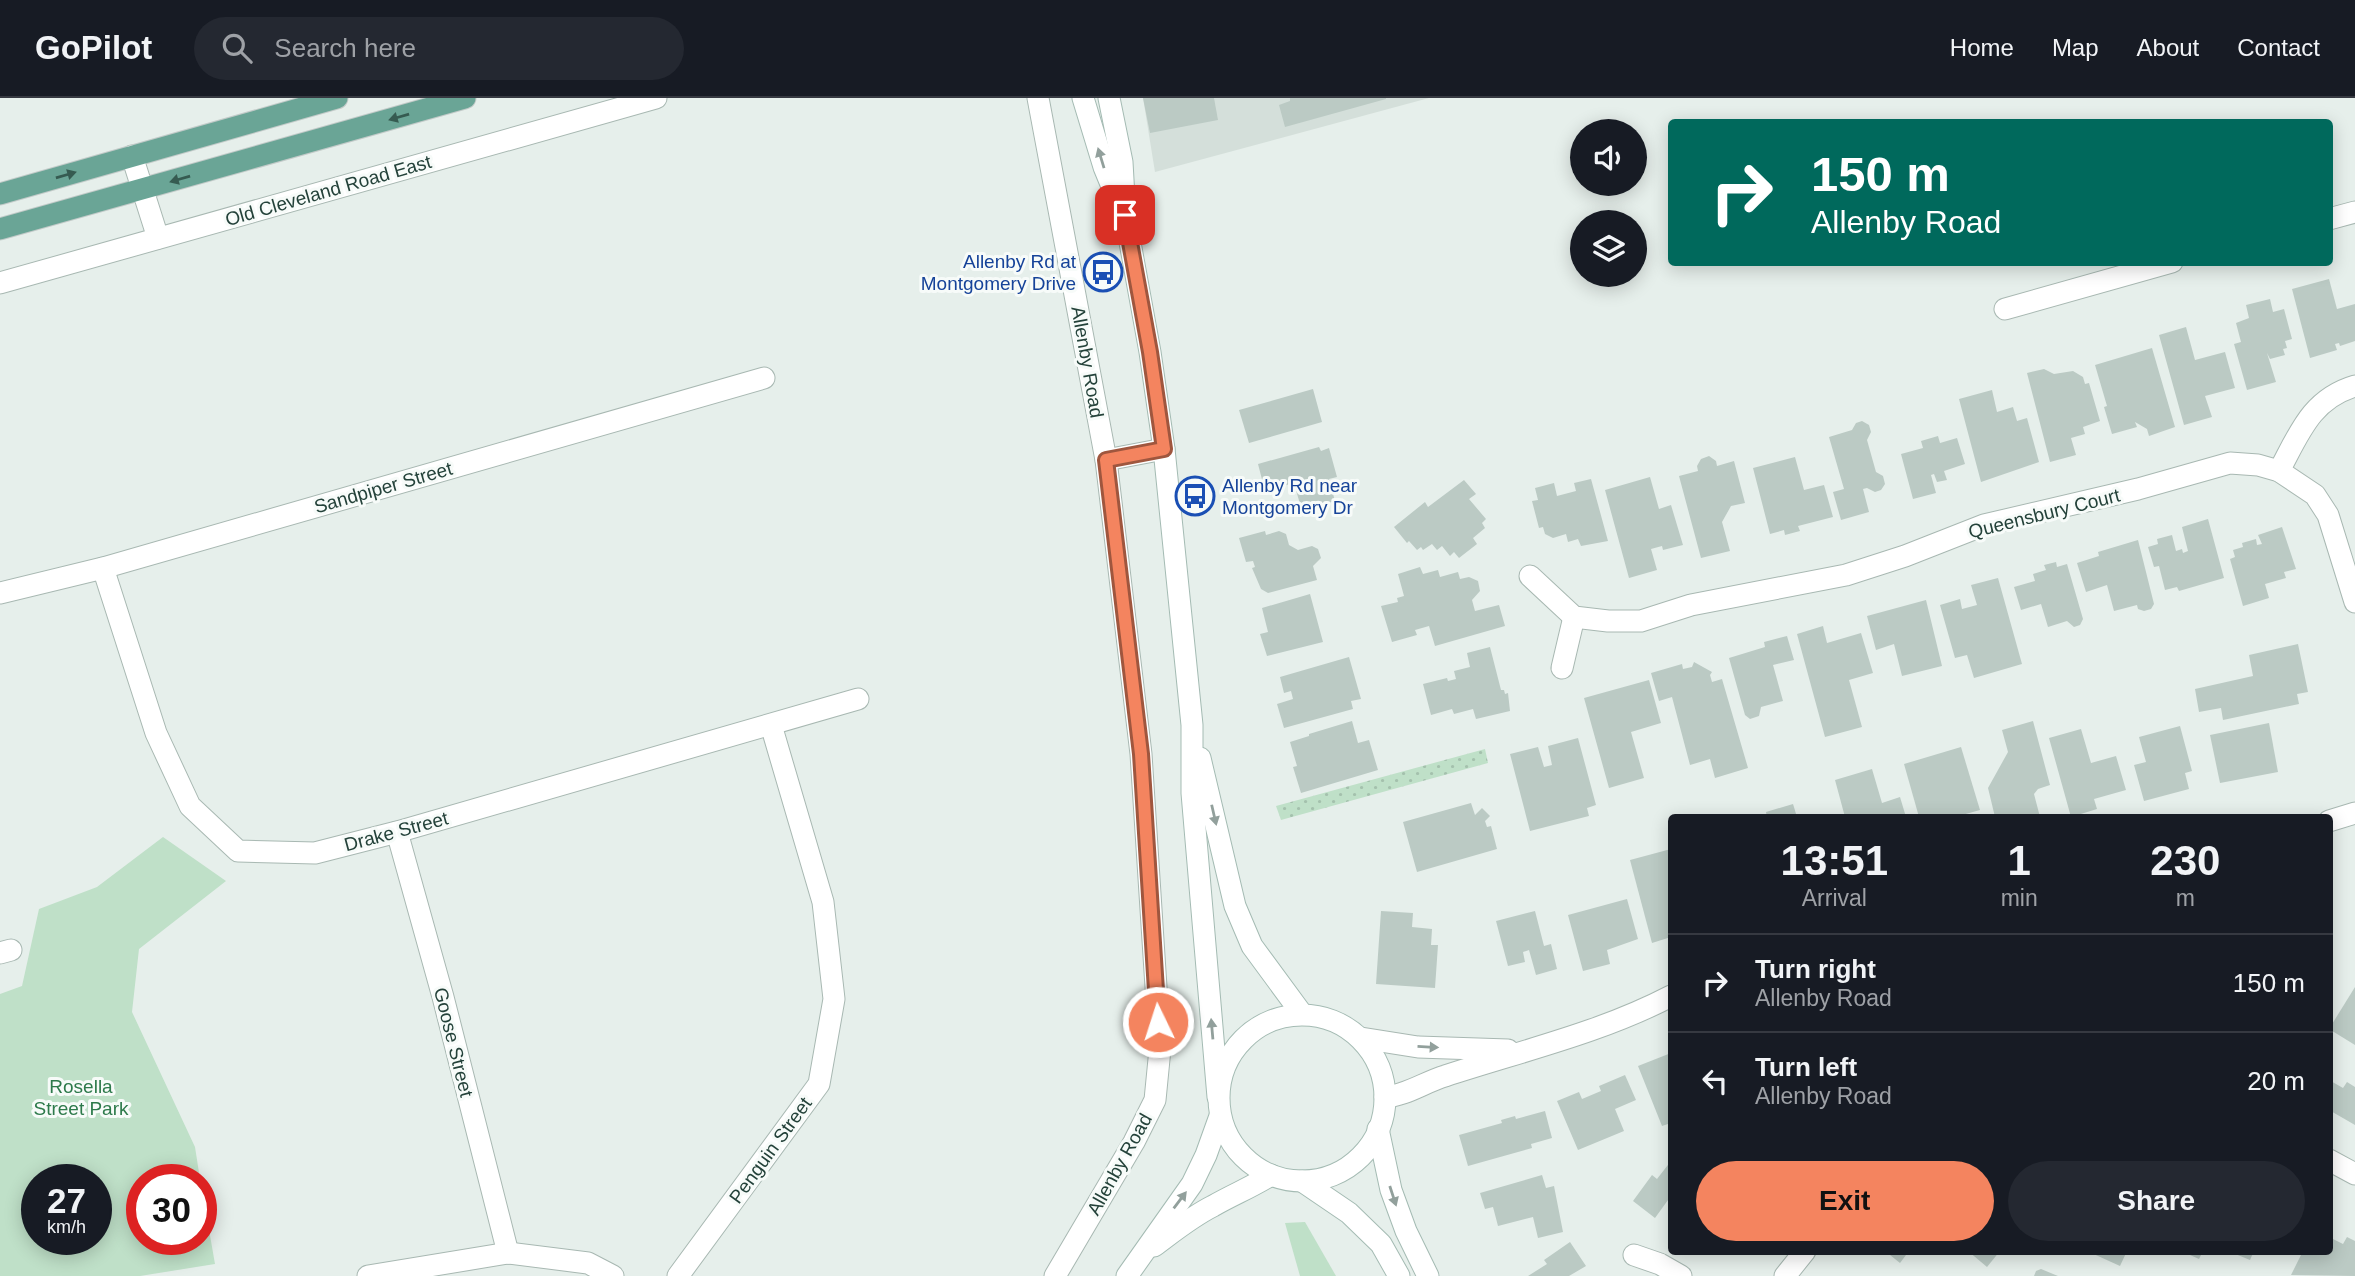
<!DOCTYPE html>
<html lang="en">
<head>
<meta charset="utf-8">
<style>
  :root { --surface:#171b24; --page:#242831; --text:#f1f3f6; --muted:#9ea1a6; --line:#363941; --accent:#f4845f }
  body { margin:0; font-family:Arial,sans-serif; background:var(--page); color:var(--text); height:100vh; display:flex; flex-direction:column; font-size:26px; white-space:nowrap }
  * { box-sizing:border-box; margin:0 }
  p { font-size:23px; color:var(--muted) }
  .icon { flex:none; width:38px; height:38px; fill:none; stroke:currentColor; stroke-width:2; stroke-linecap:round; stroke-linejoin:round }
  .map { position:relative; flex:1; overflow:hidden }
  .drawer { position:absolute; left:1668px; top:716px; width:665px; height:441px; display:flex; flex-direction:column; background:var(--surface); border-radius:7px; box-shadow:0 4px 18px #0003 }
  .drawer>* { flex:none }
  .banner { position:absolute; left:1668px; top:21px; width:665px; height:147px; border-radius:7px; box-shadow:0 4px 18px #0003; background:#00695c; color:#fff; overflow:hidden }
  .tools { position:absolute; left:1570px; top:21px; display:grid; gap:14px }
  .tools a { display:grid; place-items:center; width:77px; height:77px; border-radius:50%; background:var(--surface); box-shadow:0 4px 18px #0003; font-size:35px }
  .speed { position:absolute; left:21px; top:1066px; display:flex; gap:14px; font-size:35px; font-weight:700; text-align:center }
  .speed>* { display:grid; place-content:center; width:91px; height:91px; border-radius:50%; background:var(--surface); box-shadow:0 4px 18px #0003; line-height:1 }
  .speed small { font-size:18px; font-weight:400 }
  .speed .limit { border:10px solid #d22; background:#fff; color:#111 }
  .pin { position:absolute; display:grid; place-items:center; width:60px; height:60px; color:#fff; margin:-30px; border-radius:14px; box-shadow:0 4px 10px #0006 }
  .me { position:absolute; width:77px; margin:-38px; rotate:356deg; stroke-linejoin:round; filter:drop-shadow(0 0 5px #0008) }
  .turn { display:flex; align-items:center; gap:24px; height:147px; padding:0 28px; font-size:32px }
  .turn .icon { width:91px; height:91px; stroke-width:2.5 }
  .turn b { display:block; font-size:49px; line-height:60px }
  .eta { display:flex; justify-content:space-evenly; align-items:center; height:119px; text-align:center }
  .eta b { font-size:42px; font-weight:700; line-height:49px }
  .cta { display:flex; gap:14px; margin-top:auto; padding:14px 28px }
  .cta a { flex:1; height:80px; border-radius:42px; background:var(--accent); color:#111; font-size:28px; font-weight:700; line-height:80px; text-align:center }
  .cta a+a { background:var(--page); color:var(--text) }
  ul { padding:0; list-style:none }
  li { display:flex; align-items:center; gap:21px; height:98px; padding:0 28px; border-top:2px solid var(--line) }
  li div { flex:1 }
  li b { display:block; font-size:26px }
  li em { font-style:normal }
  header { display:flex; align-items:center; gap:42px; box-sizing:border-box; height:98px; padding:0 35px; background:var(--surface); border-bottom:2px solid var(--line) }
  header strong { font-size:33px }
  nav { display:flex; gap:38px; margin-inline-start:auto; font-size:24px }
  .search { width:490px; height:63px; background:var(--page); display:flex; align-items:center; gap:18px; box-sizing:border-box; padding:0 24px; border-radius:38px; color:var(--muted); font-size:26px }
  .map>svg:first-child { display:block }
  .built { fill:#d4dfda }
  .grass { fill:url(#grass-dots) }
  .park { fill:#bfe0c8; fill-rule:evenodd }
  .building { fill:#bbcac4 }
  .lines { fill:none; stroke-linecap:round; stroke-linejoin:round }
  .street-casing { stroke:#a8b8b2; stroke-width:23 }
  .secondary-casing { stroke:#a4bbb3; stroke-width:23 }
  .primary-casing { stroke:#c2cac8; stroke-width:23 }
  .street { stroke:#fff; stroke-width:21 }
  .secondary { stroke:#fff; stroke-width:21 }
  .primary { stroke:#6aa596; stroke-width:21 }
  .oneway { fill:#365b51 }
  .oneway2 { fill:#92a09c }
  .route-casing { stroke:#9f563e; stroke-width:18 }
  .route { stroke:#f4845f; stroke-width:12 }
  .labels { text-anchor:middle; stroke-width:6; stroke-linejoin:round; paint-order:stroke }
  .street-label { font-size:19px; fill:#24423a; stroke:#f7fbf9 }
  .transit-label { font-size:19px; fill:#164399; stroke:#f7fbf9; text-anchor:end }
  .park-label { font-size:19px; fill:#2d7a4b; stroke:#f7fbf9 }
</style>
</head>
<body>
<header>
<strong>GoPilot</strong>
<div class="search"><svg class="icon" aria-label="search" viewBox="0 0 24 24"><circle cx="10" cy="10" r="6"/><path d="M15 15l6 6"/></svg>Search here</div>
<nav><a>Home</a><a>Map</a><a>About</a><a>Contact</a></nav>
</header>
<div class="map">
<svg width="2355" height="1178" viewBox="0 0 2355 1178">
  <defs>
    <pattern id="grass-dots" width="8" height="8" patternUnits="userSpaceOnUse" patternTransform="scale(1.75)"><rect width="8" height="8" fill="#bfe0c8"/><path d="M2 2h.1M6 6h.1" fill="none" stroke="#a4c1ad" stroke-width="1.8" stroke-linecap="round"/></pattern>
  </defs>
  <rect width="100%" height="100%" fill="#e6efeb"/>
  <path class="built" d="M1143,0H1429L1155,74Z"/>
  <path class="grass" d="M1485,651L1488,665L1281,722L1276,708Z"/>
  <g class="park">
    <path d="M163,739L226,783L139,851L132,914L195,1049L200,1081L142,1082V1141H201V1086L215,1166L140,1178H0V896L22,888L39,811L97,789ZM37,1082H96V1141H37Z"/>
    <path d="M1305,1124L1336,1178H1300L1285,1125Z"/>
  </g>
  <g class="building">
    <path d="M1143,0H1214L1218,22L1150,35Z"/>
    <path d="M1290,0H1386V1L1285,29L1279,7L1290,3Z"/>
    <path d="M2329,181L2337,211L2355,206V243L2340,248L2339,245L2335,246L2337,252L2310,260L2292,191Z"/>
    <path d="M2270,201L2273,214L2284,211L2292,241L2285,243L2287,250L2283,251L2285,257L2270,261L2267,255L2276,284L2247,292L2234,246L2241,244L2236,225L2249,220L2246,207Z"/>
    <path d="M2186,229L2195,262L2225,254L2235,290L2205,298L2212,319L2184,327L2159,237Z"/>
    <path d="M2152,250L2175,329L2149,338L2147,331L2135,324L2137,329L2112,336L2104,309L2107,308L2095,267Z"/>
    <path d="M2044,271L2054,276L2073,273L2083,279L2085,286L2089,285L2100,323L2083,329L2085,336L2071,340L2076,357L2050,364L2027,275Z"/>
    <path d="M1313,291L1322,324L1249,345L1239,312Z"/>
    <path d="M1992,292L1997,314L2013,309L2017,323L2027,320L2039,364L1981,384L1959,301Z"/>
    <path d="M1862,323L1869,327L1871,334L1867,342L1876,374L1883,378L1885,386L1881,392L1875,394L1867,390L1863,391L1869,414L1841,422L1833,394L1844,391L1829,339L1852,332L1856,325Z"/>
    <path d="M1938,338L1940,345L1957,340L1965,366L1944,373L1947,382L1937,384L1934,376L1931,377L1936,395L1913,401L1901,356L1923,350L1921,343Z"/>
    <path d="M1319,349L1321,353L1329,350L1337,379L1329,381L1335,403L1302,413L1294,385L1265,393L1258,366Z"/>
    <path d="M1709,358L1716,363L1717,368L1734,363L1745,405L1731,408L1722,424L1730,453L1701,460L1679,378L1698,373L1697,368L1701,361Z"/>
    <path d="M1795,359L1804,392L1824,387L1833,419L1798,428L1800,433L1785,437L1784,432L1770,436L1753,370Z"/>
    <path d="M1650,379L1659,411L1671,407L1683,447L1663,452L1662,448L1651,451L1657,472L1629,480L1605,392Z"/>
    <path d="M1591,381L1608,443L1581,448L1578,441L1568,444L1566,436L1553,440L1545,436L1543,429L1539,430L1532,403L1538,402L1535,390L1554,385L1557,398L1576,393L1574,385Z"/>
    <path d="M1464,382L1476,396L1469,401L1486,421L1482,425L1485,430L1473,440L1477,446L1459,460L1454,454L1450,458L1442,448L1437,452L1432,446L1423,452L1421,449L1417,452L1409,443L1407,445L1394,429L1425,404L1428,409Z"/>
    <path d="M2208,421L2224,480L2179,493L2177,489L2165,492L2159,468L2154,469L2148,449L2158,446L2157,441L2172,437L2176,453L2182,451L2183,455L2188,453L2182,429Z"/>
    <path d="M2282,429L2296,471L2284,474L2286,480L2265,486L2269,500L2243,508L2230,461L2235,459L2233,452L2243,449L2242,445L2256,441L2257,447L2262,446L2258,437Z"/>
    <path d="M1265,433L1266,437L1279,433L1286,436L1289,447L1298,452L1312,448L1318,451L1321,460L1313,468L1317,482L1268,495L1261,491L1252,470L1255,469L1253,463L1246,464L1239,440Z"/>
    <path d="M2138,442L2154,506L2151,511L2144,513L2138,511L2137,507L2114,513L2107,487L2086,494L2077,465L2099,458L2098,454Z"/>
    <path d="M2056,464L2057,469L2067,466L2083,521L2080,527L2074,529L2067,523L2048,529L2041,506L2021,512L2014,489L2035,483L2033,476L2046,472L2044,467Z"/>
    <path d="M1420,469L1423,476L1438,472L1440,479L1458,474L1460,481L1469,479L1478,483L1480,493L1472,502L1475,513L1499,507L1505,528L1435,548L1429,528L1415,532L1417,537L1392,544L1381,508L1398,504L1397,500L1404,498L1398,476Z"/>
    <path d="M1998,480L2022,566L1974,580L1967,557L1955,560L1940,507L1960,501L1962,511L1977,507L1971,487Z"/>
    <path d="M1310,496L1323,544L1267,558L1260,536L1268,534L1262,510Z"/>
    <path d="M1926,502L1942,568L1902,578L1894,546L1876,552L1867,518Z"/>
    <path d="M1823,528L1827,545L1861,535L1873,575L1849,582L1862,629L1825,639L1797,536Z"/>
    <path d="M1787,538L1794,562L1773,567L1783,603L1761,609L1759,618L1750,621L1745,617L1729,560L1765,549L1764,544Z"/>
    <path d="M2298,546L2308,594L2297,596L2299,606L2223,622L2221,610L2199,614L2195,591L2253,578L2249,557Z"/>
    <path d="M1490,549L1501,592H1504L1505,596L1508,595L1510,613L1476,621L1473,611L1454,616L1452,611L1431,617L1423,586L1447,580L1448,583L1456,581L1454,573L1470,569L1467,555Z"/>
    <path d="M1349,559L1361,601L1351,603L1353,611L1284,630L1277,606L1293,601L1291,593L1284,595L1280,579Z"/>
    <path d="M1694,564L1712,574L1710,577L1712,584L1722,581L1748,670L1715,680L1710,661L1690,667L1672,599L1659,603L1651,575L1682,566L1683,571L1692,569Z"/>
    <path d="M1649,582L1661,625L1631,634L1644,680L1609,690L1584,600Z"/>
    <path d="M1352,623L1358,645L1369,642L1378,672L1301,695L1293,669L1297,668L1290,644L1309,638V636Z"/>
    <path d="M2033,623L2050,687L2038,691L2034,696L2040,719H1995L1988,690L2008,654L2002,632Z"/>
    <path d="M2269,625L2278,674L2220,685L2210,637Z"/>
    <path d="M2180,628L2192,673L2185,675L2189,691L2144,703L2134,667L2146,664L2139,639Z"/>
    <path d="M2081,631L2091,665L2116,658L2126,692L2094,701L2097,711L2071,719L2049,640Z"/>
    <path d="M1578,640L1596,707L1587,710L1589,718L1530,733L1510,656L1538,649L1544,669L1552,667L1548,648Z"/>
    <path d="M1961,649L1980,712L1955,719H1919L1904,666Z"/>
    <path d="M1872,671L1882,705L1900,699L1906,719H1845L1835,682Z"/>
    <path d="M1471,705L1475,717L1482,710L1490,718L1485,723L1487,729L1491,728L1497,751L1417,774L1403,724Z"/>
    <path d="M1793,706L1797,719H1767L1766,714Z"/>
    <path d="M1671,751V839L1652,845L1630,762Z"/>
    <path d="M1627,801L1638,841L1607,852L1610,866L1583,873L1568,817Z"/>
    <path d="M1381,813L1413,815L1412,829L1432,831L1431,847H1438L1435,890L1376,886Z"/>
    <path d="M1535,813L1544,848L1551,846L1557,871L1536,877L1529,852L1523,854L1525,864L1508,868L1496,823Z"/>
    <path d="M2355,889V947L2329,931Z"/>
    <path d="M1671,955V1025L1662,1028L1638,968Z"/>
    <path d="M1625,977L1636,1002L1615,1011L1624,1033L1578,1052L1557,1003L1579,994L1582,1001L1601,993L1599,988Z"/>
    <path d="M2329,982L2343,990L2347,984L2355,989V1027L2329,1012Z"/>
    <path d="M1545,1013L1552,1040L1531,1046L1532,1050L1468,1068L1459,1037L1502,1025L1501,1022L1515,1018L1516,1021Z"/>
    <path d="M1671,1063V1105L1668,1102L1655,1120L1633,1103L1652,1077L1657,1081Z"/>
    <path d="M1542,1077L1546,1090L1554,1088L1563,1134L1538,1140L1533,1119L1498,1128L1493,1109L1485,1111L1480,1095Z"/>
    <path d="M2329,1139L2343,1146L2347,1139L2355,1143V1178L2291,1177L2303,1153H2329Z"/>
    <path d="M1570,1144L1586,1168L1569,1178H1528L1547,1166L1544,1162Z"/>
    <path d="M1885,1153H1909L1900,1165Z"/>
    <path d="M1968,1153H2000L1987,1169Z"/>
    <path d="M2087,1153H2127L2120,1168Z"/>
    <path d="M2181,1153H2203L2199,1161Z"/>
    <path d="M2228,1153H2254L2250,1162Z"/>
    <path d="M2041,1171L2058,1178H2034L2036,1173Z"/>
  </g>
  <g class="lines">
    <defs>
      <g id="street">
        <path d="M1038,0L1106,362L1141,656L1160,951L1155,1002L1134,1044L1055,1178"/>
        <path d="M132,58L158,140"/>
        <path d="M2329,121L2355,114"/>
        <path d="M0,185L656,0"/>
        <path d="M2005,211L2172,164"/>
        <path d="M1106,362L1164,351"/>
        <path d="M2279,373C2299,336 2311,301 2355,288"/>
        <path d="M103,470L156,635L190,708L238,753L315,755L397,734L858,601"/>
        <path d="M1530,478L1574,519L1608,523H1641L1691,507L1846,477L1905,458L1984,427L2138,391L2230,365L2258,367L2279,373L2315,397L2328,417L2355,504"/>
        <path d="M0,495L103,470L764,280"/>
        <path d="M1562,570L1574,519"/>
        <path d="M2329,723L2355,715"/>
        <path d="M397,734L443,899L508,1155"/>
        <path d="M0,855L11,852"/>
        <path d="M1361,940L1418,949L1508,952"/>
        <path d="M1385,999C1405,998 1425,984 1445,978C1521,953 1600,935 1671,898"/>
        <path d="M2329,1062L2355,1076"/>
        <path d="M1634,1157L1660,1166L1681,1178"/>
        <path d="M368,1178L508,1155L588,1165L613,1178"/>
        <path d="M678,1178L819,986L834,901L823,804L771,627"/>
        <path d="M1785,1178L1805,1153"/>
      </g>
      <g id="secondary">
        <path d="M1083,0L1104,69L1118,103"/>
        <path d="M1109,0L1122,64L1125,117L1150,254L1164,351L1192,627V695L1218,999"/>
        <path d="M1200,660L1235,808L1252,848L1302,916"/>
        <circle cx="1302" cy="1000" r="83"/>
        <path d="M1378,1031L1391,1092L1406,1133L1428,1178"/>
        <path d="M1302,1083L1349,1115L1381,1146L1399,1178"/>
        <path d="M1154,1148C1173,1134 1191,1119 1213,1108C1232,1097 1252,1089 1271,1077"/>
        <path d="M1127,1178L1192,1086L1206,1057L1220,1018"/>
      </g>
      <g id="primary">
        <path d="M0,96L337,0"/>
        <path d="M0,131L465,0"/>
      </g>
    </defs>
    <use href="#street" class="street-casing"/>
    <use href="#secondary" class="secondary-casing"/>
    <use href="#primary" class="primary-casing"/>
    <use href="#street" class="street"/>
    <use href="#secondary" class="secondary"/>
    <use href="#primary" class="primary"/>
  </g>
  <defs><path id="oneway-solid" d="M-6-.8H1V-3.2L6.5 0L1 3.2V.8H-6Z" transform="scale(1.75)"/></defs>
  <g class="oneway">
    <use href="#oneway-solid" transform="translate(399 19) rotate(164)"/>
    <use href="#oneway-solid" transform="translate(66 77) rotate(-16)"/>
    <use href="#oneway-solid" transform="translate(180 81) rotate(164)"/>
  </g>
  <g class="oneway2">
    <use href="#oneway-solid" transform="translate(1101 60) rotate(-107)"/>
    <use href="#oneway-solid" transform="translate(1214 717) rotate(77)"/>
    <use href="#oneway-solid" transform="translate(1212 931) rotate(-95)"/>
    <use href="#oneway-solid" transform="translate(1428 949) rotate(3)"/>
    <use href="#oneway-solid" transform="translate(1393 1098) rotate(72)"/>
    <use href="#oneway-solid" transform="translate(1180 1102) rotate(-53)"/>
  </g>
  <g class="lines">
    <defs>
      <path id="route" d="M1125,117L1150,254L1164,351L1106,362L1141,656L1158,924"/>
    </defs>
    <use href="#route" class="route-casing"/>
    <use href="#route" class="route"/>
  </g>
  <defs>
    <symbol id="bus-ring" viewBox="-11 -11 22 22"><circle r="9.5" fill="#f7fbf9" stroke="#1a4fb4" stroke-width="1.5"/><path d="M-5-6H5V4H4V6H2V4H-2V6H-4V4H-5ZM-3.5-4V0h7V-4ZM-3.5 1.2v1.5H-2V1.2ZM2 1.2v1.5H3.5V1.2Z" fill="#1a4fb4"/></symbol>
  </defs>
  <g fill-rule="evenodd">
    <use href="#bus-ring" x="1081" y="152" width="44" height="44"/>
    <use href="#bus-ring" x="1173" y="376" width="44" height="44"/>
  </g>
  <g class="labels">
    <g class="street-label">
      <text transform="translate(328 92) rotate(-16)" y="7">Old Cleveland Road East</text>
      <text transform="translate(1088 264) rotate(80)" y="7">Allenby Road</text>
      <text transform="translate(383 389) rotate(-16)" y="7">Sandpiper Street</text>
      <text transform="translate(2044 415) rotate(-14)" y="7">Queensbury Court</text>
      <text transform="translate(396 733) rotate(-15)" y="7">Drake Street</text>
      <text transform="translate(454 944) rotate(76)" y="7">Goose Street</text>
      <text transform="translate(770 1052) rotate(-54)" y="7">Penguin Street</text>
      <text transform="translate(1119 1066) rotate(-61)" y="7">Allenby Road</text>
    </g>
    <g class="transit-label">
      <text x="1076" y="170">Allenby Rd at<tspan x="1076" dy="22">Montgomery Drive</tspan></text>
      <text x="1222" y="394" text-anchor="start">Allenby Rd near<tspan x="1222" dy="22">Montgomery Dr</tspan></text>
    </g>
    <g class="park-label">
      <text x="81" y="995">Rosella<tspan x="81" dy="22">Street Park</tspan></text>
    </g>
  </g>
</svg>
<div class="tools">
<a><svg class="icon" aria-label="sound" viewBox="0 0 24 24"><path d="M4 9h4l5-4v14l-5-4H4zM17 9q2 3 0 6"/></svg></a>
<a><svg class="icon" aria-label="layers" viewBox="0 0 24 24"><path d="M12 4l9 5-9 5-9-5zM3 14l9 5 9-5"/></svg></a>
</div>
<div class="speed"><div>27<small>km/h</small></div><div class="limit">30</div></div>
<div class="pin" style="left:1125px;top:117px;background:#d93025"><svg class="icon" aria-label="arrive" viewBox="0 0 24 24"><path d="M6 21V4h12l-3 4 3 4H6"/></svg></div>
<svg class="me" style="left:1158px;top:924px" viewBox="-20 -20 40 40"><circle r="17" fill="#f4845f" stroke="#fff" stroke-width="3"/><path d="M0-11L8 9 0 5-8 9z" fill="#fff"/></svg>
<div class="banner">
<div class="turn"><svg class="icon" aria-label="right" viewBox="0 0 24 24"><path d="M7 20v-9h11M14 6l5 5-5 5"/></svg><div><b>150 m</b>Allenby Road</div></div>
</div>
<section class="drawer">
<div class="eta">
<div><b>13:51</b><p>Arrival</p></div>
<div><b>1</b><p>min</p></div>
<div><b>230</b><p>m</p></div>
</div>
<ul>
<li><svg class="icon" aria-label="right" viewBox="0 0 24 24"><path d="M7 20v-9h11M14 6l5 5-5 5"/></svg><div><b>Turn right</b><p>Allenby Road</p></div><em>150 m</em></li>
<li><svg class="icon" aria-label="left" viewBox="0 0 24 24"><path d="M17 20v-9H6M10 6l-5 5 5 5"/></svg><div><b>Turn left</b><p>Allenby Road</p></div><em>20 m</em></li>
</ul>
<div class="cta"><a>Exit</a><a>Share</a></div>
</section>
</div>
</body>
</html>
